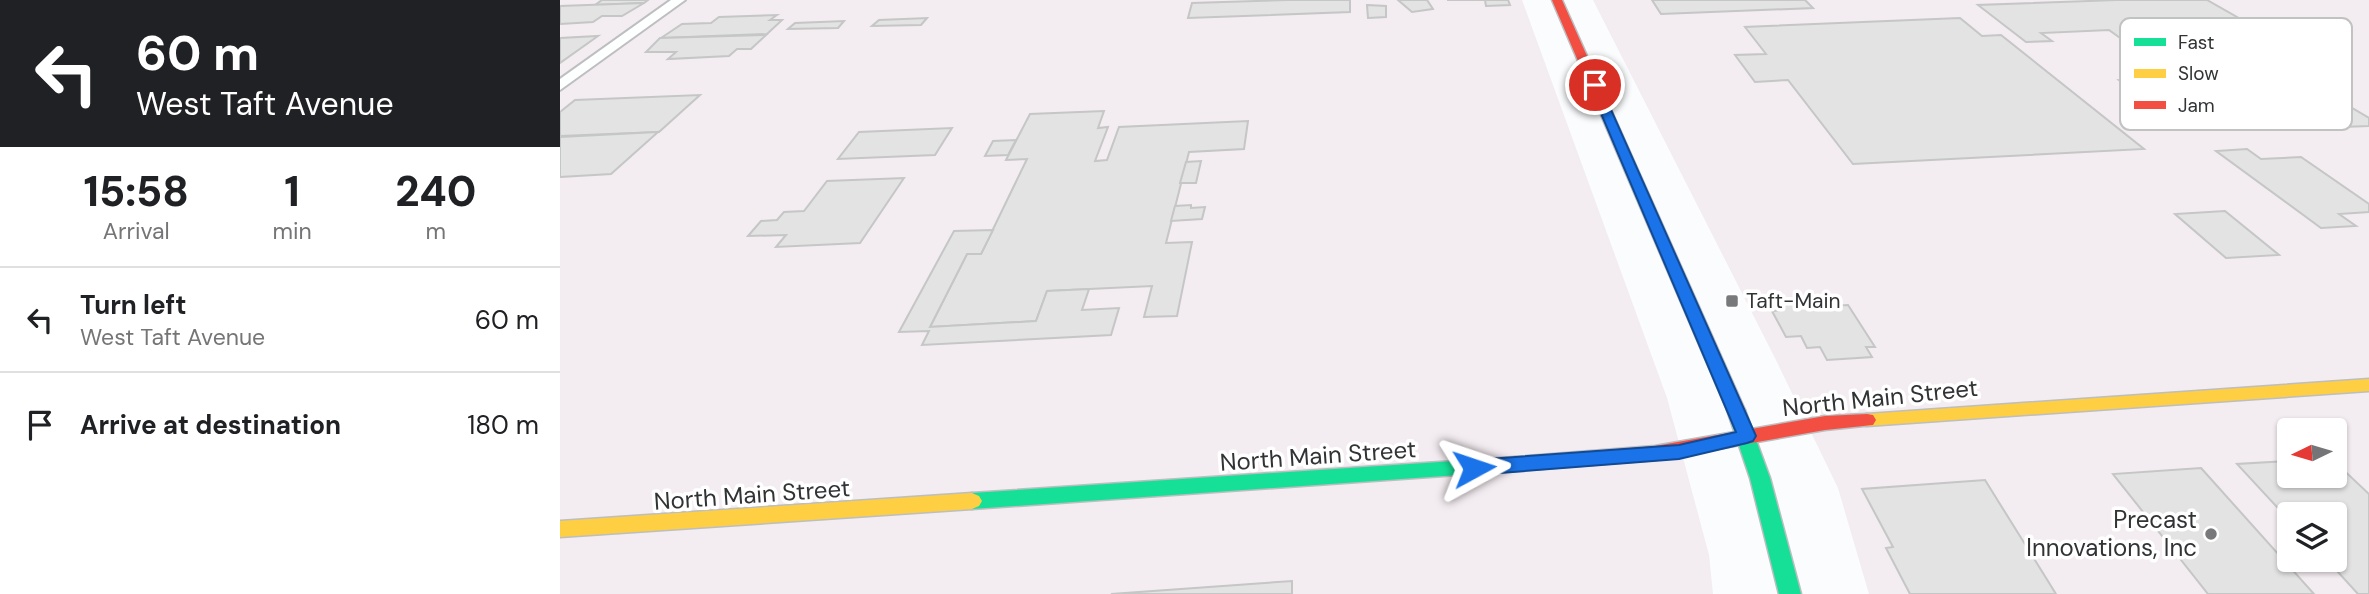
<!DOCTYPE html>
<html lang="en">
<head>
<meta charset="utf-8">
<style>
  :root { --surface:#fff; --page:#f2f2f2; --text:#202124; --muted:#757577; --line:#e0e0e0 }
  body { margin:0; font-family:"DM Sans",sans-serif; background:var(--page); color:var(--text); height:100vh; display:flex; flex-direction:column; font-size:26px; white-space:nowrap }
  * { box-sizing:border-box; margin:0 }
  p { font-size:23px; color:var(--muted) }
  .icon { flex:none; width:38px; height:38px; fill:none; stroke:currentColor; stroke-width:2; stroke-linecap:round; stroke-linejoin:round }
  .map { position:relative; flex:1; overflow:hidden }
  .details { display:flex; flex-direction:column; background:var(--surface); width:560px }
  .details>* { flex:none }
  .guide { background:#202124; color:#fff; overflow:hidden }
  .needle { width:46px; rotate:265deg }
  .buttons { position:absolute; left:1717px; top:418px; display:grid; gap:14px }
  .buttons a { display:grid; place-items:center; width:70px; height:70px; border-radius:7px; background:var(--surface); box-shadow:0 2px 5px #0004; font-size:35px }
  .pin { position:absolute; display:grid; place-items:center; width:60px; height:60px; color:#fff; margin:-30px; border:4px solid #fff; border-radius:50%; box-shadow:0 2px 7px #0007 }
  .me { position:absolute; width:77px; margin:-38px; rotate:85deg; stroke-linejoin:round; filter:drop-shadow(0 0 5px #0008) }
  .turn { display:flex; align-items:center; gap:24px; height:147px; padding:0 21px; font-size:32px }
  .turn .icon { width:91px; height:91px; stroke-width:2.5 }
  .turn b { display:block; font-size:49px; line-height:60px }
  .eta { display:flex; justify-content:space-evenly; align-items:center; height:119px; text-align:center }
  .eta b { font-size:42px; font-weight:800; line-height:49px }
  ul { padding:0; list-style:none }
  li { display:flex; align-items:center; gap:21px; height:105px; padding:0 21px; border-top:2px solid var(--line) }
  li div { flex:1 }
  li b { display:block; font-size:26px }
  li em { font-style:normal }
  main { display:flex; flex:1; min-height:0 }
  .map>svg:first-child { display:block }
  .industrial { fill:#f3ecf0; fill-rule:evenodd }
  .building { fill:#e3e3e3; stroke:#c5c6c6; stroke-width:2 }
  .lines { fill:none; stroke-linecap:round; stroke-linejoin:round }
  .street-casing { stroke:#bcbebf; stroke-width:4 }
  .fast-casing { stroke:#bcbebf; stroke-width:3 }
  .slow-casing { stroke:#bcbebf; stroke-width:3 }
  .jam-casing { stroke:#bcbebf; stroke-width:3 }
  .street { fill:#feffff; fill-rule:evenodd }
  .fast { fill:#16e098; fill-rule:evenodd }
  .slow { fill:#ffcf43; fill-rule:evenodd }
  .jam { fill:#f24e42; fill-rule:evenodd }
  .route { fill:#1a73e8; stroke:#114b97; stroke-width:2 }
  .poi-dot { fill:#77797b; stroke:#fff; stroke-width:2.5 }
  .labels { text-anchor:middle; stroke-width:7; stroke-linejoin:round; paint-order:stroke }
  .poi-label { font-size:21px; fill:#313335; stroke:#fff; text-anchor:start }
  .near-street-label { font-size:24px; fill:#313335; stroke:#fff }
  .near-poi-label { font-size:24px; fill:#313335; stroke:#fff; text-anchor:end }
  .key { fill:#fff; stroke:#c1c2c2; stroke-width:2 }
  .key-label { font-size:19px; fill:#313335 }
</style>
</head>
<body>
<main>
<section class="details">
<div class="guide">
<div class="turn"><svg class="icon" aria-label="left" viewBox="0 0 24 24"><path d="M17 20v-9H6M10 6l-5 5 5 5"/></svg><div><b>60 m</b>West Taft Avenue</div></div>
</div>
<div class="eta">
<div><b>15:58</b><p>Arrival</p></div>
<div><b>1</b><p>min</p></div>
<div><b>240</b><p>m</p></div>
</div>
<ul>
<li><svg class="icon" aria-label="left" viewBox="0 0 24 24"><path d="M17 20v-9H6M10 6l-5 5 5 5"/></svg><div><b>Turn left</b><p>West Taft Avenue</p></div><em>60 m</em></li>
<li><svg class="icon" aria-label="arrive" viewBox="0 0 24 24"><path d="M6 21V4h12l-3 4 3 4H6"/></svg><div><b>Arrive at destination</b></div><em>180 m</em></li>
</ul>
</section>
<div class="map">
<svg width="1809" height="594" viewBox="0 0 1809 594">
  <rect width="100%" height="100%" fill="#fafcfe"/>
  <g class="industrial">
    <path d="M0,0H962L1107,398L1149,555L1153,594H0Z"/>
    <path d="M1033,0H1809V594H1309L1278,488L1215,358ZM1729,430H1774V476H1729ZM1729,514H1774V560H1729Z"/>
  </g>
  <g class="building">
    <path d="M42,0H88L84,3L35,5Z"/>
    <path d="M728,0H790V12L628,18L632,3Z"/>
    <path d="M838,0H867L873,9L852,12Z"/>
    <path d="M887,0H948L950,5L926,6L925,0Z"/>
    <path d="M1092,0H1245L1253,8L1101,14Z"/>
    <path d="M1557,0H1647L1705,33L1680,34L1665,26L1599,28L1614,38L1563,40L1549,30L1481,33L1492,41L1466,42L1418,5Z"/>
    <path d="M84,3L62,16H42L33,22L0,24V6Z"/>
    <path d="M807,5L826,6V17L808,18Z"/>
    <path d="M217,15L210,20H222L207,34L101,38L122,24L151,23L159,17Z"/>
    <path d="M367,18L361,25L312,26L319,20Z"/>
    <path d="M1400,18L1422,36L1441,35L1584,149L1293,164L1228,80L1195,82L1175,55L1206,54L1185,27Z"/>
    <path d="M284,21L278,28L228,29L235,23Z"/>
    <path d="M206,35L191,49H177L169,56L108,59L116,52H86L100,38Z"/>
    <path d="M38,36L0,63V38Z"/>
    <path d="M1731,72L1809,118V126L1754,128L1669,75Z"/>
    <path d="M1623,77L1693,124L1624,127L1559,80Z"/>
    <path d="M140,95L99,132L0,136V112L15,100Z"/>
    <path d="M544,111L538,128L548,127L535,161L547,160L559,127L688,121L684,149L629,152L606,243L632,242L617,316L584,317L592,286L487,291L476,321L370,327L407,254H421L467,159L446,160L470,114Z"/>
    <path d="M392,128L375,155L278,159L299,132Z"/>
    <path d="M98,132L51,174L0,177V137Z"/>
    <path d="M456,140L448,155L425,156L433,141Z"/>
    <path d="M1687,149L1701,159L1741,157L1809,204V212L1779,214L1796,226L1761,228L1656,151Z"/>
    <path d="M641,161L636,183H620L626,162Z"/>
    <path d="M344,178L300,243L216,247L226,235L188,236L201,221L217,220L224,212L244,211L267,181Z"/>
    <path d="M631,205V208L645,207L642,219L611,221L615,206Z"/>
    <path d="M1665,211L1719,255L1666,258L1615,214Z"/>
    <path d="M433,230L421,254H407L370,327L476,321L487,291L529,289L522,310L559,308L551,335L362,345L369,331L339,332L394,231Z"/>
    <path d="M1265,296L1271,306L1288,305L1315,347H1306L1312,357L1267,360L1260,347L1247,348L1241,336L1226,337L1212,311L1222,310L1215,299Z"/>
    <path d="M1729,461V476H1774V461L1809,494V594H1798L1767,560H1774V514H1729V520L1677,464Z"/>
    <path d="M1641,468L1754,594H1648L1553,474Z"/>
    <path d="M1425,480L1496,594H1350L1326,548L1333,547L1302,489Z"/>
    <path d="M732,581V594H551Z"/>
  </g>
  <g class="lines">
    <defs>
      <path id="street" d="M111,0H125L0,90V79Z"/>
      <g id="fast">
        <path d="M1176,404L1182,406L1185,410L1210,478L1241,594H1219L1190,478L1167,410L1170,406Z"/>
        <path d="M955,457L962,459L965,464L962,469L955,471L412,509L405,506L402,501L405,496L412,493Z"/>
      </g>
      <g id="slow">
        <path d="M1809,379V391L1307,426L1301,425L1298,420L1301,415L1307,414Z"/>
        <path d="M412,493L419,496L422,501L419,506L412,509L0,537V521Z"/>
      </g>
      <g id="jam">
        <path d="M992,0H1002L1185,410L1182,414H1170L1167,410Z"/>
        <path d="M1307,414L1313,415L1316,420L1313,425L1265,430L1095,460L955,471L948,469L945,464L948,459L955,457L1095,446L1265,416Z"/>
      </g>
    </defs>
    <use href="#street" class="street-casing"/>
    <use href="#fast" class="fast-casing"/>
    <use href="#slow" class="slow-casing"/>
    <use href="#jam" class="jam-casing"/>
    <use href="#street" class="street"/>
    <use href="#fast" class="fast"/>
    <use href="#slow" class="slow"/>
    <use href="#jam" class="jam"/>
  </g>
  <path class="route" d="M1030,82L1040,85L1196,436L1193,441L1187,443L1119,459L914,475L907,473L904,468L907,462L914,460L1119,445L1176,432L1029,85Z"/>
  <g class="poi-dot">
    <rect x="1165" y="294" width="14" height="14" rx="3.5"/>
    <circle cx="1651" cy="534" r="7"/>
  </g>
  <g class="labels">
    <g class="poi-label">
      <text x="1186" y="308">Taft-Main</text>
    </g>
    <g class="near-street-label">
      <text transform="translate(1320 398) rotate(-6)" y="8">North Main Street</text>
      <text transform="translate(758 456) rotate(-4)" y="8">North Main Street</text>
      <text transform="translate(192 495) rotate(-4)" y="8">North Main Street</text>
    </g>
    <g class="near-poi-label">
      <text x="1637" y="528">Precast<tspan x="1637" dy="28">Innovations, Inc</tspan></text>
    </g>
  </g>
  <rect x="1560" y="18" width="232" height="112" rx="10" class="key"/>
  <rect x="1574" y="38" width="32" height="8" fill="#16e098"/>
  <rect x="1574" y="69" width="32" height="9" fill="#ffcf43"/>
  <rect x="1574" y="101" width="32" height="8" fill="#f24e42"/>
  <g class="key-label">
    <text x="1618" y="49">Fast</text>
    <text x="1618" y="80">Slow</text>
    <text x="1618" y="112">Jam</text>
  </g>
</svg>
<div class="buttons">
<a><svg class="needle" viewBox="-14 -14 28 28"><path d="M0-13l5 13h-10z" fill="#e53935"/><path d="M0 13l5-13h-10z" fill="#757577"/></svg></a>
<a><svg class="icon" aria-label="layers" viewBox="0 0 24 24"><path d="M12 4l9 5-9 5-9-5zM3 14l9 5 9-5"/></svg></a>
</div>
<div class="pin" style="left:1035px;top:85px;background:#d93025"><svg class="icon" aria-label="arrive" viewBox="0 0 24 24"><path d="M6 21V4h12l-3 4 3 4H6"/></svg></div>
<svg class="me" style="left:914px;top:468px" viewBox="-20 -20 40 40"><path d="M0-17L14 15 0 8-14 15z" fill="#1a73e8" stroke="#fff" stroke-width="4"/></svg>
</div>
</main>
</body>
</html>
